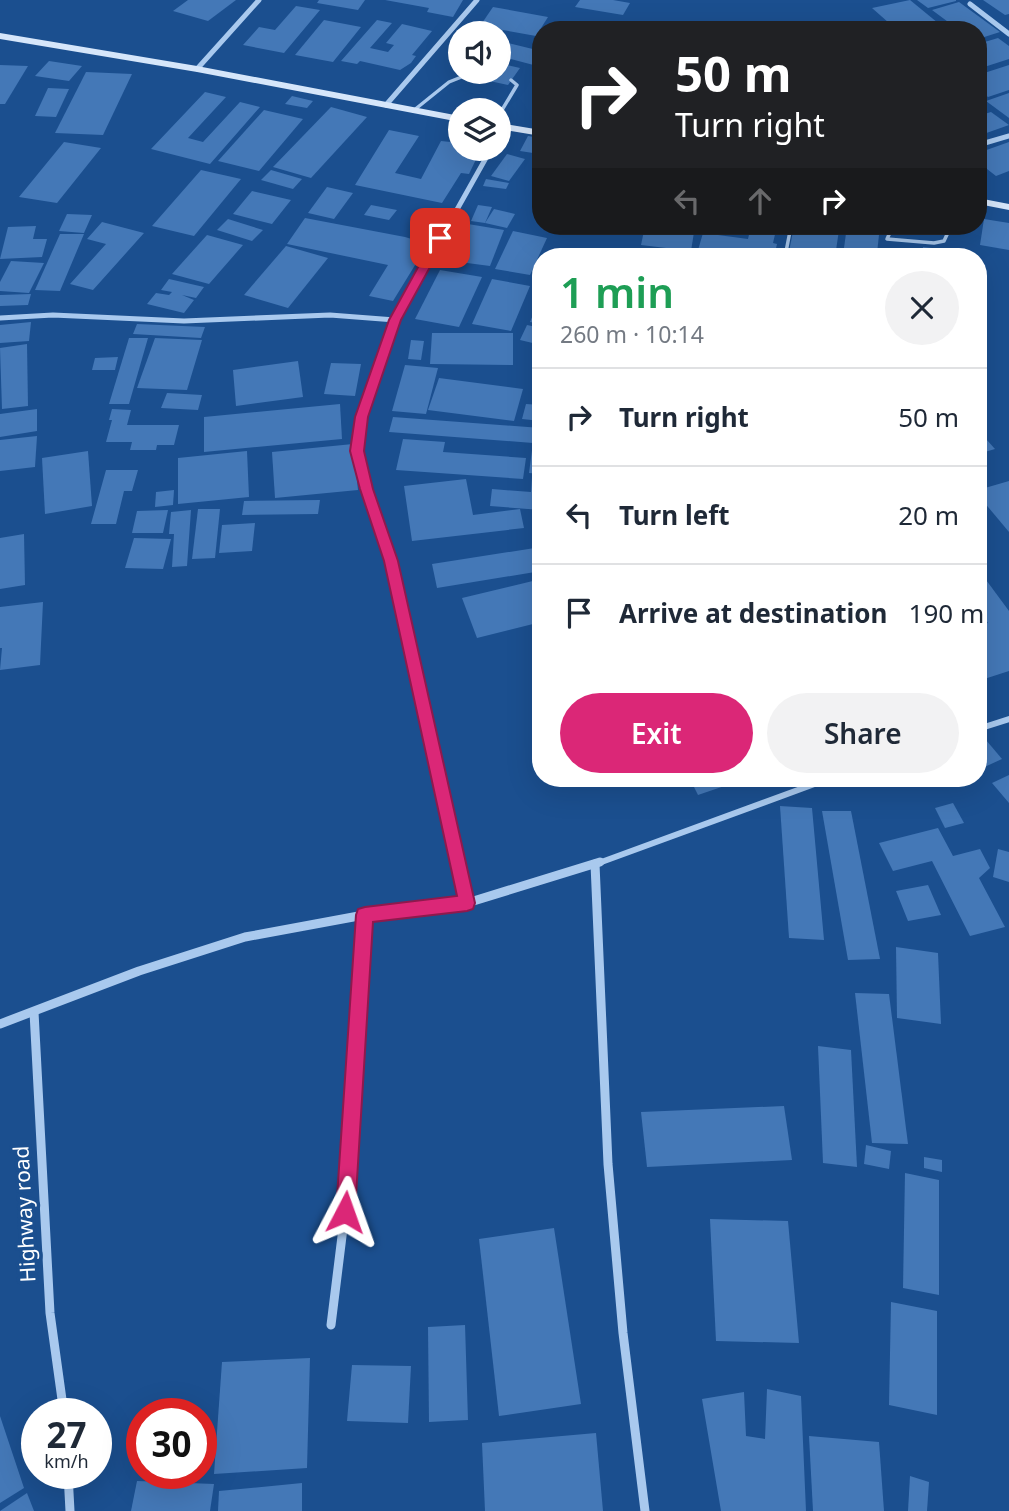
<!DOCTYPE html>
<html lang="en">
<head>
<meta charset="utf-8">
<style>
  :root { --surface:#fff; --page:#f2f2f3; --text:#1f2937; --muted:#747a83; --line:#e0e1e3; --accent:#db2777 }
  body { margin:0; font-family:"Noto Sans",sans-serif; background:var(--page); color:var(--text); height:100vh; display:flex; flex-direction:column; font-size:26px; white-space:nowrap }
  * { box-sizing:border-box; margin:0 }
  p { font-size:23px; color:var(--muted) }
  .icon { flex:none; width:38px; height:38px; fill:none; stroke:currentColor; stroke-width:2; stroke-linecap:round; stroke-linejoin:round }
  .map { position:relative; flex:1; overflow:hidden }
  .details { position:absolute; left:532px; top:248px; width:455px; height:539px; display:flex; flex-direction:column; background:var(--surface); border-radius:28px; box-shadow:0 7px 28px #0002 }
  .details>* { flex:none }
  .hud { position:absolute; left:532px; top:21px; width:455px; height:214px; border-radius:28px; box-shadow:0 7px 28px #0002; background:#202124; color:#fff; overflow:hidden }
  .controls { position:absolute; left:448px; top:21px; display:grid; gap:14px }
  .controls a { display:grid; place-items:center; width:63px; height:63px; border-radius:50%; background:var(--surface); box-shadow:0 7px 28px #0002; font-size:35px }
  .speed { position:absolute; left:21px; top:1398px; display:flex; gap:14px; font-size:35px; font-weight:700; text-align:center }
  .speed>* { display:grid; place-content:center; width:91px; height:91px; border-radius:50%; background:var(--surface); box-shadow:0 7px 28px #0002; line-height:1 }
  .speed small { font-size:18px; font-weight:400 }
  .speed .limit { border:10px solid #d22; background:#fff; color:#111 }
  .pin { position:absolute; display:grid; place-items:center; width:60px; height:60px; color:#fff; margin:-30px; border-radius:14px; box-shadow:0 4px 10px #0006 }
  .me { position:absolute; width:77px; margin:-38px; rotate:4deg; stroke-linejoin:round; filter:drop-shadow(0 0 5px #0008) }
  .turn { display:flex; align-items:center; gap:24px; height:147px; padding:0 28px; font-size:32px }
  .turn .icon { width:91px; height:91px; stroke-width:2.5 }
  .turn b { display:block; font-size:49px; line-height:60px }
  .lanes { display:flex; align-items:center; height:66px; padding:0 28px; background:#0003; justify-content:center; gap:35px; direction:ltr }
  .lanes .off { opacity:.35 }
  .round { display:grid; place-items:center; flex:none; width:74px; height:74px; border-radius:37px; background:var(--page) }
  .headline { display:flex; align-items:center; justify-content:space-between; height:119px; padding:0 28px }
  h1 { font-size:42px; font-weight:600; line-height:52px; color:#1e9e55 }
  .primary-button { display:flex; gap:14px; margin-top:auto; padding:14px 28px }
  .primary-button a { flex:1; height:80px; border-radius:42px; background:var(--accent); color:#fff; font-size:28px; font-weight:600; line-height:80px; text-align:center }
  .primary-button a+a { background:var(--page); color:var(--text) }
  ul { padding:0; list-style:none }
  li { display:flex; align-items:center; gap:21px; height:98px; padding:0 28px; border-top:2px solid var(--line) }
  li div { flex:1 }
  li b { display:block; font-size:26px }
  li em { font-style:normal }
  .map>svg:first-child { display:block }
  .building { fill:#4478b7 }
  .lines { fill:none; stroke-linecap:round; stroke-linejoin:round }
  .lane { stroke:#a9c9ee; stroke-width:3.5 }
  .street-far2 { stroke:#a9c9ee; stroke-width:5 }
  .street-far1 { stroke:#a9c9ee; stroke-width:6 }
  .street { stroke:#a9c9ee; stroke-width:9 }
  .secondary { fill:#d6e6fa; fill-rule:evenodd }
  .route { fill:#db2777; stroke:#8e194d; stroke-width:2 }
  .labels { text-anchor:middle; stroke-width:7; stroke-linejoin:round; paint-order:stroke }
  .near-street-label { font-size:21px; fill:#fff; stroke:#1b4f8f }
</style>
</head>
<body>
<div class="map">
<svg width="1009" height="1511" viewBox="0 0 1009 1511">
  <rect width="100%" height="100%" fill="#1b4f8f"/>
  <g class="building">
    <path d="M188,0H236L208,21L173,11Z"/>
    <path d="M319,0H365L358,10L317,3Z"/>
    <path d="M385,0H463L453,17L427,12L429,8Z"/>
    <path d="M580,0H613L630,3L623,15L575,7Z"/>
    <path d="M910,0L938,23L912,30H897L872,8Z"/>
    <path d="M917,0H956V1L928,8Z"/>
    <path d="M983,0H1009V14L1005,15Z"/>
    <path d="M959,2L1000,32L978,39V30H959L932,10Z"/>
    <path d="M296,6L320,10L284,53L243,45L259,27L275,30Z"/>
    <path d="M493,7L548,17L536,36L480,26Z"/>
    <path d="M324,20L361,27L333,62L295,55Z"/>
    <path d="M377,20L392,23L370,48L388,52L394,45L386,43L402,24L432,31L412,55L416,56L411,63L400,70L360,61L357,64L341,61Z"/>
    <path d="M998,38L1009,46V59L978,69V44Z"/>
    <path d="M500,41L541,51V67L499,56Z"/>
    <path d="M49,61L82,66L69,81L35,76Z"/>
    <path d="M499,63L520,68L508,85L471,77L475,72H499Z"/>
    <path d="M0,65L28,66L5,104H0Z"/>
    <path d="M1009,65V90L988,97L978,89V75Z"/>
    <path d="M86,72L132,74L103,135L55,133Z"/>
    <path d="M48,88L69,89L56,117L35,116Z"/>
    <path d="M205,92L226,97L188,138L203,142L240,102L260,107L210,164L151,149Z"/>
    <path d="M1009,93V118L986,101Z"/>
    <path d="M292,96L313,101L307,108L285,104Z"/>
    <path d="M331,107L367,117L311,178L273,167Z"/>
    <path d="M264,110L303,119L259,171L218,161Z"/>
    <path d="M991,112L1009,125L978,136V116Z"/>
    <path d="M389,130L419,136L395,173L421,179L441,141L460,143V149H481L469,174L461,173L442,203L355,185Z"/>
    <path d="M528,136L541,138L533,153L520,151Z"/>
    <path d="M64,142L101,148L57,203L19,197Z"/>
    <path d="M1009,142V171L996,176L978,162V153Z"/>
    <path d="M507,154L525,159L509,181L491,176Z"/>
    <path d="M201,170L241,179L194,236L152,226Z"/>
    <path d="M271,170L302,179L293,189L261,180Z"/>
    <path d="M486,179L509,183L506,189L483,186Z"/>
    <path d="M327,187L353,193L334,219L308,213Z"/>
    <path d="M252,191L291,200L272,224L233,214Z"/>
    <path d="M371,205L397,210L389,220L364,215Z"/>
    <path d="M478,205L492,207L485,223L471,221Z"/>
    <path d="M494,209L515,214L507,228L485,223Z"/>
    <path d="M67,214L92,215L84,233L59,231Z"/>
    <path d="M305,218L405,237L428,244L393,301L369,296L388,265L287,244Z"/>
    <path d="M228,219L263,230L252,241L217,230Z"/>
    <path d="M984,219L1009,223V250L980,245Z"/>
    <path d="M102,222L144,233L93,290L70,284L106,244L87,239Z"/>
    <path d="M468,224L504,230L490,266L452,261Z"/>
    <path d="M36,226L33,239H47L42,257L0,259L8,227Z"/>
    <path d="M645,226H695L691,251L641,245Z"/>
    <path d="M751,226H777L773,243L777,244L774,257H696L703,233L748,239Z"/>
    <path d="M794,226L839,230L835,257H788Z"/>
    <path d="M847,226H880L877,253L844,248Z"/>
    <path d="M513,231L547,238L530,275L495,269Z"/>
    <path d="M60,234H84L60,291L35,290Z"/>
    <path d="M207,235L243,245L209,284L172,274Z"/>
    <path d="M286,246L328,258L288,308L244,295Z"/>
    <path d="M923,247L951,250V257H922Z"/>
    <path d="M11,261L44,263L29,293L0,291V282Z"/>
    <path d="M440,270L482,277L459,327L415,319Z"/>
    <path d="M169,279L204,287L196,298L182,295L194,300L184,313L147,304L156,293L169,295L172,292L161,290Z"/>
    <path d="M492,279L530,286L511,331L472,324Z"/>
    <path d="M978,282H985L986,304H978Z"/>
    <path d="M31,294L28,305L0,306V295Z"/>
    <path d="M541,296V324L530,322Z"/>
    <path d="M31,322L29,341L0,343V325Z"/>
    <path d="M137,324L205,327L201,338L133,334Z"/>
    <path d="M527,325L541,328V345L520,340Z"/>
    <path d="M432,333H513V365L430,364Z"/>
    <path d="M129,338H148L129,404H109Z"/>
    <path d="M155,338L202,340L187,390L137,388Z"/>
    <path d="M411,340L424,341L421,360L408,359Z"/>
    <path d="M27,344L28,406L2,409L0,348Z"/>
    <path d="M118,357L115,370H92L95,358Z"/>
    <path d="M298,361L303,397L236,406L233,370Z"/>
    <path d="M331,363L361,364L355,396L324,394Z"/>
    <path d="M405,365L438,368L426,414L392,411Z"/>
    <path d="M439,378L523,389L514,421L428,410Z"/>
    <path d="M167,393L202,395L198,410L161,408Z"/>
    <path d="M340,404L342,439L204,452V417Z"/>
    <path d="M526,404L541,405V421L522,419Z"/>
    <path d="M37,409V431L0,437V414Z"/>
    <path d="M112,409L131,410L127,425H179L174,445H157L156,450H130L132,442H106L112,420H109Z"/>
    <path d="M393,417L541,428V474L529,473L533,443L389,432Z"/>
    <path d="M978,430L995,449L978,454Z"/>
    <path d="M37,436L35,467L0,471V440Z"/>
    <path d="M403,439L445,442L443,452L526,458L523,479L396,470Z"/>
    <path d="M353,444L358,490L275,498L272,452Z"/>
    <path d="M88,451L92,506L45,514L42,458Z"/>
    <path d="M247,451L249,497L178,504V458Z"/>
    <path d="M106,470H138L132,491H124L116,524H91Z"/>
    <path d="M532,477L541,478V510L490,506L492,489L531,492Z"/>
    <path d="M466,479L473,515L520,509L524,528L412,541L404,486Z"/>
    <path d="M1009,481V532L978,495V490Z"/>
    <path d="M174,490L173,505L155,507L156,492Z"/>
    <path d="M320,500L318,514L242,515L244,501Z"/>
    <path d="M198,509H220L215,558L192,559Z"/>
    <path d="M168,510L163,533H132L137,511Z"/>
    <path d="M191,510L187,566L172,567L174,534H169L171,512Z"/>
    <path d="M255,523L252,551L219,553L222,525Z"/>
    <path d="M24,534L25,585L0,589V538Z"/>
    <path d="M134,538L171,539L163,569L125,568Z"/>
    <path d="M541,547V571L437,588L432,564Z"/>
    <path d="M978,569L1009,611V671L978,681V625L988,623L978,609Z"/>
    <path d="M541,579V622L477,638L462,598Z"/>
    <path d="M43,602L40,665L0,670L2,648H0V607Z"/>
    <path d="M986,740L1002,759L978,770V744Z"/>
    <path d="M1009,775V803L992,783Z"/>
    <path d="M690,779H745L698,795Z"/>
    <path d="M953,803L964,823L945,828L935,808Z"/>
    <path d="M780,806L812,808L824,940L789,938Z"/>
    <path d="M822,811H851L880,959L848,960Z"/>
    <path d="M938,828L953,856L980,849L990,868L979,878L1005,927L970,936L932,861L893,871L879,843Z"/>
    <path d="M998,849L1009,852V882L993,877Z"/>
    <path d="M928,885L941,915L908,921L896,891Z"/>
    <path d="M896,947L938,953L941,1024L897,1018Z"/>
    <path d="M855,993L889,994L908,1144L872,1143Z"/>
    <path d="M818,1046L851,1050L857,1167L823,1163Z"/>
    <path d="M784,1106L792,1160L647,1167L641,1112Z"/>
    <path d="M866,1145L891,1151L889,1169L864,1164Z"/>
    <path d="M924,1157L942,1160V1172L924,1168Z"/>
    <path d="M905,1173L939,1180V1295L903,1288Z"/>
    <path d="M710,1219L788,1221L799,1343L716,1341Z"/>
    <path d="M554,1228L581,1404L499,1416L479,1239Z"/>
    <path d="M891,1302L937,1311V1415L889,1405Z"/>
    <path d="M465,1325L468,1420L429,1422L428,1327Z"/>
    <path d="M310,1358L307,1468L214,1474L222,1362Z"/>
    <path d="M352,1365L411,1366L408,1423L347,1421Z"/>
    <path d="M767,1389L801,1396L806,1511H721L702,1399L744,1392L746,1436L765,1439Z"/>
    <path d="M0,1416L24,1488L0,1503Z"/>
    <path d="M596,1433L603,1511H485L482,1443Z"/>
    <path d="M809,1436L879,1442L884,1511H813Z"/>
    <path d="M910,1476L929,1482L927,1511H908Z"/>
    <path d="M137,1481L214,1484L210,1511H131Z"/>
    <path d="M302,1483V1511H218L219,1491Z"/>
    <path d="M27,1493L34,1511H0Z"/>
  </g>
  <g class="lines">
    <g class="lane">
      <path d="M413,111L449,82L474,72"/>
      <path d="M499,115L517,85L511,80"/>
      <path d="M893,226L887,239L934,243L944,241L951,226"/>
      <path d="M785,257L791,226"/>
    </g>
    <g class="street-far2">
      <path d="M970,4L1009,34"/>
      <path d="M197,69L259,0"/>
      <path d="M386,105L477,0"/>
      <path d="M978,145L1009,136"/>
      <path d="M0,318L53,315L184,321L330,315L395,320"/>
      <path d="M376,373L395,320L491,149"/>
    </g>
    <g class="street-far1">
      <path d="M377,371L361,417L357,451L366,489L391,561L458,864"/>
      <path d="M978,729L1009,719"/>
      <path d="M596,864L828,779"/>
    </g>
    <g class="street">
      <path d="M458,862L467,903"/>
      <path d="M595,864L608,1164L623,1333L645,1511"/>
      <path d="M34,1012L50,1313L64,1414"/>
      <path d="M0,1024L139,971L245,937L364,915L467,903L600,862"/>
      <path d="M331,1325L345,1212L364,915"/>
      <path d="M68,1474L70,1511"/>
    </g>
    <g class="secondary">
      <path d="M0,33L197,66L460,116V122L197,72L0,39Z"/>
      <path d="M499,123L541,130V136L499,129Z"/>
      <path d="M978,198L1009,204V210L978,204Z"/>
    </g>
  </g>
  <path class="route" d="M440,235L446,238L401,320L368,417L364,451L373,489L398,561L475,903L473,909L467,911L373,922L355,1212L352,1219L345,1222L338,1219L336,1212L356,915L358,909L365,907L457,896L384,561L360,489L350,451L355,417L389,320L434,238Z"/>
  <g class="labels">
    <g class="near-street-label">
      <text transform="translate(25 1214) rotate(-93)" y="7">Highway road</text>
    </g>
  </g>
</svg>
<div class="controls">
<a><svg class="icon" aria-label="sound" viewBox="0 0 24 24"><path d="M4 9h4l5-4v14l-5-4H4zM17 9q2 3 0 6"/></svg></a>
<a><svg class="icon" aria-label="layers" viewBox="0 0 24 24"><path d="M12 4l9 5-9 5-9-5zM3 14l9 5 9-5"/></svg></a>
</div>
<div class="speed"><div>27<small>km/h</small></div><div class="limit">30</div></div>
<div class="pin" style="left:440px;top:238px;background:#d93025"><svg class="icon" aria-label="arrive" viewBox="0 0 24 24"><path d="M6 21V4h12l-3 4 3 4H6"/></svg></div>
<svg class="me" style="left:345px;top:1212px" viewBox="-20 -20 40 40"><path d="M0-17L14 15 0 8-14 15z" fill="#db2777" stroke="#fff" stroke-width="4"/></svg>
<div class="hud">
<div class="turn"><svg class="icon" aria-label="right" viewBox="0 0 24 24"><path d="M7 20v-9h11M14 6l5 5-5 5"/></svg><div><b>50 m</b>Turn right</div></div>
<div class="lanes"><svg class="icon off" aria-label="left" viewBox="0 0 24 24"><path d="M17 20v-9H6M10 6l-5 5 5 5"/></svg><svg class="icon off" aria-label="ahead" viewBox="0 0 24 24"><path d="M12 20V5M6 11l6-6 6 6"/></svg><svg class="icon" aria-label="right" viewBox="0 0 24 24"><path d="M7 20v-9h11M14 6l5 5-5 5"/></svg></div>
</div>
<section class="details">
<div class="headline"><div><h1>1 min</h1><p>260 m · 10:14</p></div><a class="round"><svg class="icon" aria-label="close" viewBox="0 0 24 24"><path d="M6 6l12 12M18 6L6 18"/></svg></a></div>
<ul>
<li><svg class="icon" aria-label="right" viewBox="0 0 24 24"><path d="M7 20v-9h11M14 6l5 5-5 5"/></svg><div><b>Turn right</b></div><em>50 m</em></li>
<li><svg class="icon" aria-label="left" viewBox="0 0 24 24"><path d="M17 20v-9H6M10 6l-5 5 5 5"/></svg><div><b>Turn left</b></div><em>20 m</em></li>
<li><svg class="icon" aria-label="arrive" viewBox="0 0 24 24"><path d="M6 21V4h12l-3 4 3 4H6"/></svg><div><b>Arrive at destination</b></div><em>190 m</em></li>
</ul>
<div class="primary-button"><a>Exit</a><a>Share</a></div>
</section>
</div>
</body>
</html>
